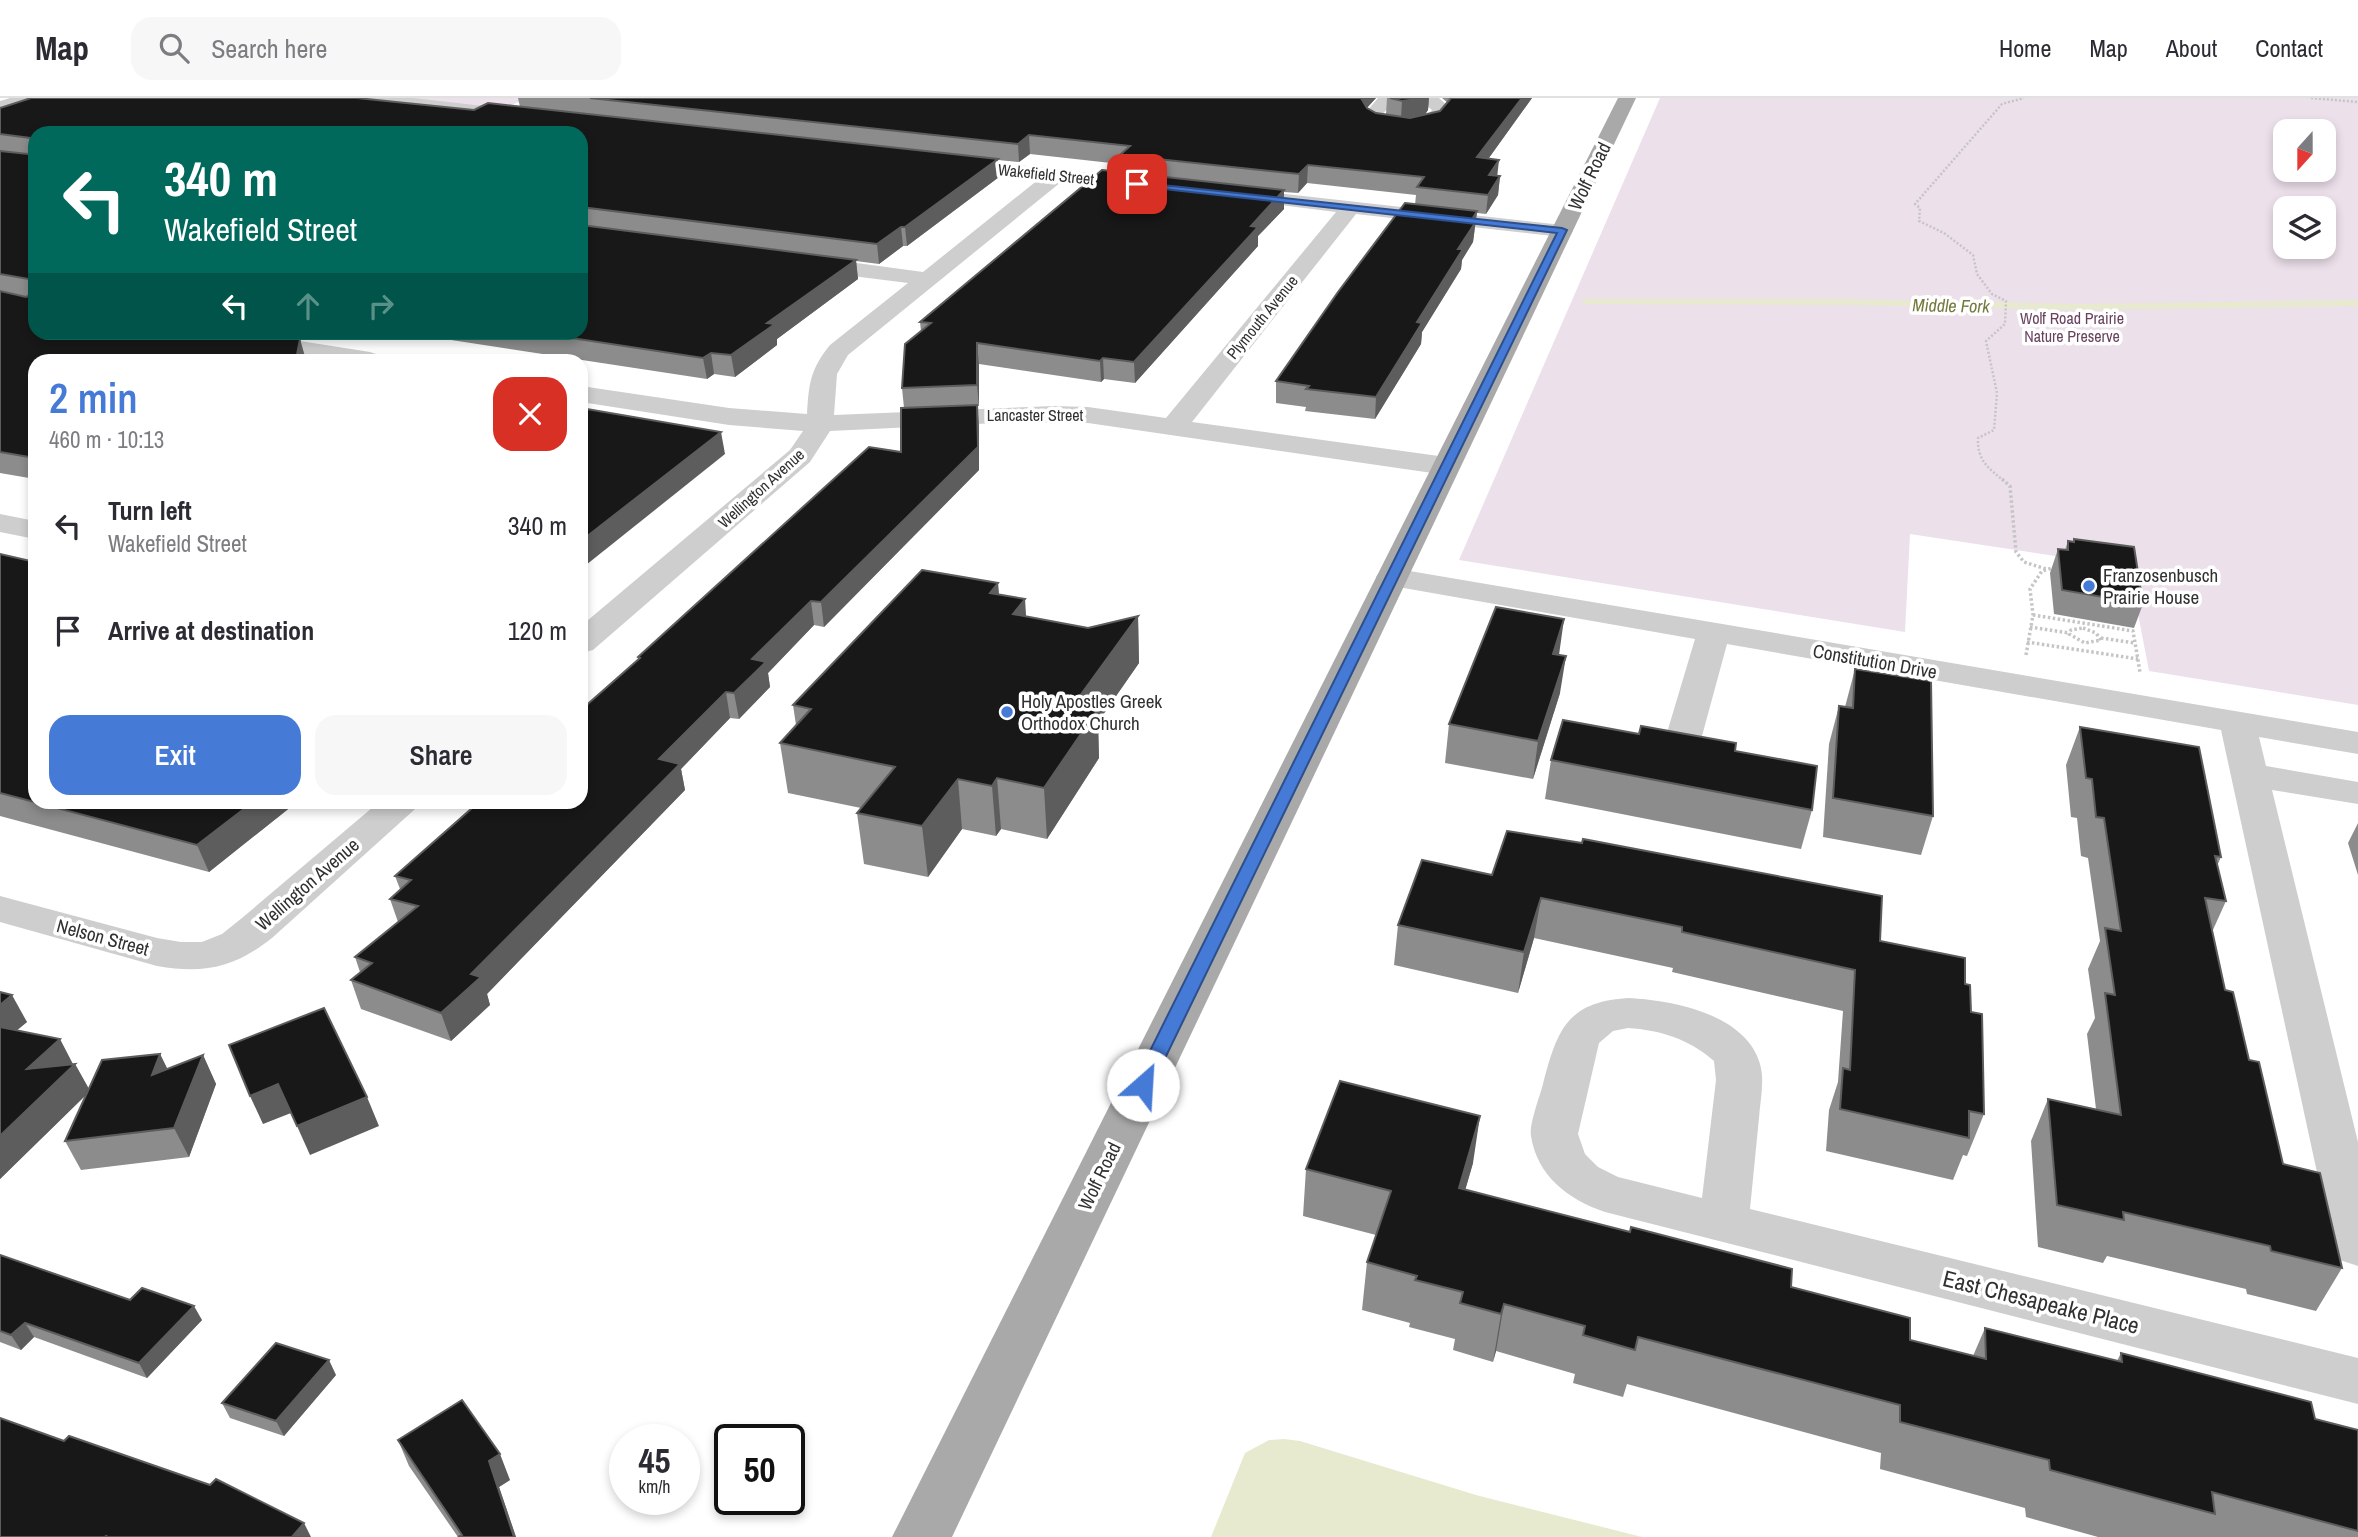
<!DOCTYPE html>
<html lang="en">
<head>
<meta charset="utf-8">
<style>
  :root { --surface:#fff; --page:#f7f7f7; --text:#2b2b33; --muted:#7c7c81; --line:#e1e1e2; --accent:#457ad6 }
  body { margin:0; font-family:"Archivo Narrow",sans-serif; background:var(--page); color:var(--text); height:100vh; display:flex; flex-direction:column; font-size:26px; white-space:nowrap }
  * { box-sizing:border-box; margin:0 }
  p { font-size:23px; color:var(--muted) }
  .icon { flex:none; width:38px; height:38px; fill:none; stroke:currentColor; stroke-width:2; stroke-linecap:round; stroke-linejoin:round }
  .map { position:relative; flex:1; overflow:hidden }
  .panel { position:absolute; left:28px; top:256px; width:560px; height:455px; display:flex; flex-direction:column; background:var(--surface); border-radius:21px; box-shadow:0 4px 10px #0003 }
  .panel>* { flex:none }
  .hud { position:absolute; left:28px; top:28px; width:560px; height:214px; border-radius:21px; box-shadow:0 4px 10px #0003; background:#00695c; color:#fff; overflow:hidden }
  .needle { width:46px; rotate:201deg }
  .controls { position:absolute; left:2273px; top:21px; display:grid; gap:14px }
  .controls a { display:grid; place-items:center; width:63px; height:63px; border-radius:14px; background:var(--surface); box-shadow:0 4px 10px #0003; font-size:35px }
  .speed { position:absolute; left:609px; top:1326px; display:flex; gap:14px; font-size:35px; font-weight:700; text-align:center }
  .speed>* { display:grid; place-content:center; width:91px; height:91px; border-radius:50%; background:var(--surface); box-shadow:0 4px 10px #0003; line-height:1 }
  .speed small { font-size:18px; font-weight:400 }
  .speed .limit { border:4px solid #111; border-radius:10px; background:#fff; color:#111 }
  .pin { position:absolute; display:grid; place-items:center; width:60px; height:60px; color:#fff; margin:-30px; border-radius:14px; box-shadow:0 4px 10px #0006 }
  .me { position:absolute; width:77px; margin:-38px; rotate:26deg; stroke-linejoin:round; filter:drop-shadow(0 0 5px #0008) }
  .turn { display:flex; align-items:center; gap:24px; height:147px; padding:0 21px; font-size:32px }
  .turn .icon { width:91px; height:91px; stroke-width:2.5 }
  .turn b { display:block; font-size:49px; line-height:60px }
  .lanes { display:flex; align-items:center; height:66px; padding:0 21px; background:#0003; justify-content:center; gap:35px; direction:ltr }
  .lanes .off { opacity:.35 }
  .round { display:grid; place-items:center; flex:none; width:74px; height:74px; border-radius:21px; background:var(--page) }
  .overview { display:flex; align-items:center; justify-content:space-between; height:119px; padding:0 21px }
  h1 { font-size:42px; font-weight:600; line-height:52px; color:var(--accent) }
  .button { display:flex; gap:14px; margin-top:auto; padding:14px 21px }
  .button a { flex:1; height:80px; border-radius:21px; background:var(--accent); color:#fff; font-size:28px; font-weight:600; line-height:80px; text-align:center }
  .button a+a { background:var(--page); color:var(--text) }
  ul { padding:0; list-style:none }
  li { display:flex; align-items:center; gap:21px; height:105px; padding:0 21px }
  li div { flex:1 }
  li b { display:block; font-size:26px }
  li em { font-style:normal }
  header { display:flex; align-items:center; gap:42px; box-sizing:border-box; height:98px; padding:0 35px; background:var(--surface); border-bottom:2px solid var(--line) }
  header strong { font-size:33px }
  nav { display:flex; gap:38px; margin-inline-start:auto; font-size:24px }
  .search { width:490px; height:63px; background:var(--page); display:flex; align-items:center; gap:18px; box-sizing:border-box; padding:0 24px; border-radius:21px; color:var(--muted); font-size:26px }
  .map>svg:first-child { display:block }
  .green { fill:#ece0ea; fill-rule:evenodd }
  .water { fill:#e7eacf }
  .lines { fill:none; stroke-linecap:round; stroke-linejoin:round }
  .stream { fill:#e7eacf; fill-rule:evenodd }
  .path-far1 { stroke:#c5c5c5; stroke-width:2.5; stroke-dasharray:2 2; stroke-linecap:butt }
  .path { stroke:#c5c5c5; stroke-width:3.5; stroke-dasharray:2.5 2.5; stroke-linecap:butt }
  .minor { fill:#cecece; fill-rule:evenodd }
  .major { fill:#a9a9a9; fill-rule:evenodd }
  .wall { fill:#8c8c8c }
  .shaded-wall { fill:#5d5d5d }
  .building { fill:#181818; stroke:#5d5d5d; stroke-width:2 }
  .route { fill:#457ad6; stroke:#2d4f8b; stroke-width:2 }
  .poi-dot { fill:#457ad6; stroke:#fff; stroke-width:2.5 }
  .labels { text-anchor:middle; stroke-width:7; stroke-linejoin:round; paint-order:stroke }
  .far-street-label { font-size:16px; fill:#313131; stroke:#fff }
  .far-park-label { font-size:16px; fill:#694260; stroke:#fff }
  .far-water-label { font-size:18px; font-style:italic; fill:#747a3d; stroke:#fff }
  .street-label { font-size:19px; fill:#313131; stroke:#fff }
  .poi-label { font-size:19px; fill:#313131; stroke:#fff; text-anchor:start }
  .near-street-label { font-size:23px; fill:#313131; stroke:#fff }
</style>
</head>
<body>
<header>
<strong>Map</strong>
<div class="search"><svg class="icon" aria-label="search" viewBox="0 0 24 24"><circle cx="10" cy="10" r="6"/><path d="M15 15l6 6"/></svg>Search here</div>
<nav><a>Home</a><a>Map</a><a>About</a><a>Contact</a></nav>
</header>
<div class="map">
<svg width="2358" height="1439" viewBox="0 0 2358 1439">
  <rect width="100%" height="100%" fill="#fff"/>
  <g class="green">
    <path d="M405,0H528L502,11Z"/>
    <path d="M1660,0H2358V607L2149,573L2129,469L1910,436L1905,534L1459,462ZM2286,33H2324V72H2286ZM2286,110H2324V149H2286Z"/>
  </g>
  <path class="water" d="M1284,1341L1300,1343L1476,1397L1642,1439H1211L1245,1355L1269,1342Z"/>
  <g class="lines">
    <path class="stream" d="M1586,201H1850L2081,206L2358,202V208L2081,212L1850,207L1583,206V202Z"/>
    <g class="path-far1">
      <path d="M2311,0L2358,4"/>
      <path d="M2004,383C1988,370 1977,362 1978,340L1994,332L1997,295L1986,243L2005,226L2006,203L1992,196L1977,176L1973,157L1944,135L1919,123L1920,110L1915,106L2002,6L2024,0"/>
    </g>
    <g class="path">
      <path d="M2002,381L2010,388L2016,454L2024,464L2046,471"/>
      <path d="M2033,517L2133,533L2140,574"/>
      <path d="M2030,529L2069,535"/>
      <path d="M2083,530L2096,535L2101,542L2085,545L2069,536L2071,532Z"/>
      <path d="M2101,540L2135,545"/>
      <path d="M2027,544L2138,561"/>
      <path d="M2026,557L2033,517L2030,491L2042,473L2056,469"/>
    </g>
    <g class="minor">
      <path d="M10,0H37L34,4L0,14V3Z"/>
      <path d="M355,0H413L501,10L510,15L501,20L364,5Z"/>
      <path d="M1378,0H1397L1381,18L1401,23L1425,20L1432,12L1418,0H1439L1451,11C1447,17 1443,25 1437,29C1419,39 1373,38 1362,19Z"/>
      <path d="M947,59L1144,81L1151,83L1154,87L1151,91L1144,93L1061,84L848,257L837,276L834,317L1054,308L1088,309L1166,320L1336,114L1225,100L1222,96L1225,92L1232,90L1562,127L1570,128L1573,133L1570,138L1562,139L1356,116L1192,324L1446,359L1456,362L1460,368L1456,374L1446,377L1088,325L1020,324L830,333L810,364L593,552L581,555V528L790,352L803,333L729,327L581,304V288L729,310L807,316C809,285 810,272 830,247L908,185L805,172L797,170L794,165L797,160L805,158L923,174L1039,81L940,69L937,65Z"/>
      <path d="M181,234H243L370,254L379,257L383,262H325L193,241L184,239Z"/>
      <path d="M0,416L35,423V441L0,434Z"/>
      <path d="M1392,470L2358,634V656L2259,639L2266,668L2358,684V706L2272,692L2358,1044V1168L2340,1162L2333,1148L2221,632L1727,546L1702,638L1697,646L1684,649L1671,646L1666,638L1695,541L1381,486L1376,479L1381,472Z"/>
      <path d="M379,704H420L414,712L272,840C234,870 204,876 157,868L0,824V798L157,840L181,844H202L222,836L242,820Z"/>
      <path d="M1628,900C1672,902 1746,916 1760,966C1765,983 1760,1003 1759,1020C1756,1050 1753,1081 1750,1111L2358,1260V1306L1605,1114C1569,1102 1537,1078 1531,1038C1529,1026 1540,998 1543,986C1557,933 1566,904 1628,900ZM1628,930C1660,932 1689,941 1714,963L1716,982L1702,1100L1618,1079L1598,1069L1585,1056L1578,1036L1599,945L1613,933Z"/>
    </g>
    <path class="major" d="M1618,0H1636L952,1439H892Z"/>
  </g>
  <g class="wall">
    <path d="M518,0H1376L1367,10L1376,15L1386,16L1387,0H1429L1428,12L1424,17L1440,13L1448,5L1442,0H1532L1488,61L1497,77L1500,78L1498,97L1486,116L1477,115L1473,144L1462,162L1461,171L1422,234L1421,246L1375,321L1305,313L1306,309L1276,305V283L1415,107L1416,97L1307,85L1298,95L1284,94V111L1258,138V148L1135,285L1104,281L1101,284L979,266V308H978L979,329V372L824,529L814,527L768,575L770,589L739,621L730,620L681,671L685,692L487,896L490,907L451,943L361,911L351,882L360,874L355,859L398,824L390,801L400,791L395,778L638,561V559L901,354L904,310L902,290L921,233L920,224L1120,74V66L1030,56L1019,64L998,62L999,79L907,148H903L879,166L856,163L858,181L777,241V247L735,279L714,276L707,281L399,234H581V35L35,234L306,262H35V381L0,375V10L474,12L520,9Z"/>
    <path d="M263,234H311L309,242Z"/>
    <path d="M2074,441L2143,506L2134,530L2054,516L2050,475L2058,451L2065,452L2068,443L2073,444Z"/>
    <path d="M0,456L297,704L209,774L0,718Z"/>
    <path d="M998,485L999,496L1026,519L1088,530L1138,518L1139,565L1098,624L1099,660L1047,741L1001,731L996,738L962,731L928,779L864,766L857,715L861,710L788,695L780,645L796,627L793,607Z"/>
    <path d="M1559,557L1560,595L1533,681L1445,665L1449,626Z"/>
    <path d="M1855,571L1933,718L1921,757L1823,739L1829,646L1839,608L1845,609Z"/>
    <path d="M2080,629L2221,759L2217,768L2226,803L2212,834L2225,892L2283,1066L2342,1170L2316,1213L2247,1196L2246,1191L2107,1158L2103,1165L2038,1149L2031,1043L2048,1001L2096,1011L2087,936L2095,920L2088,871L2100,843L2088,760L2081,758L2077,720L2071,719L2066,667Z"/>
    <path d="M1639,636L1812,712L1801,751L1545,701L1551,662Z"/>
    <path d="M2358,725V777L2348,745Z"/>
    <path d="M1492,777L1880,843L1965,886L1971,914L1984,1016L1967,1058L1963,1057L1953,1082L1826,1053L1829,1012L1838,984L1843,913L1672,874L1673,870L1534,840L1518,895L1394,867L1398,827Z"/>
    <path d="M0,894L27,924L16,933L73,966H75L89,991L160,956L167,971L203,957L216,986L189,1059L81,1072L65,1043L86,997L0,1081Z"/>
    <path d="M1473,1065L1465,1092L1791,1189L1910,1242L1973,1258L1985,1230L2117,1263L2121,1255L2315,1321L2358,1332V1439H2098L2026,1419L2025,1410L1880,1371L1881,1355L1627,1286L1623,1299L1573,1285L1575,1276L1496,1253L1493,1264L1453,1252L1455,1241L1409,1229L1410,1225L1362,1212L1367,1164L1376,1137L1303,1118L1306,1071Z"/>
    <path d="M0,1157L130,1202L202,1222L147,1280L34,1239L21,1252L0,1244Z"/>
    <path d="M336,1277L284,1338L230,1320L222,1305Z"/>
    <path d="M398,1342L510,1382L499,1389L516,1439H458L409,1368Z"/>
  </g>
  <g class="shaded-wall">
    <path d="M1361,0H1376L1360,17Z"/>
    <path d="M1425,0H1429L1428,12L1424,18L1401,20L1402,3Z"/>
    <path d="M1522,0H1532L1476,78L1477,59Z"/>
    <path d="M1029,37L1030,56L1019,64L1018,46Z"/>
    <path d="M998,61L999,79L907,148L905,129Z"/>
    <path d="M1499,62L1497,80L1489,77Z"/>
    <path d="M1308,67L1307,85L1298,95L1299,76Z"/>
    <path d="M1500,78L1498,97L1486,116L1488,97Z"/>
    <path d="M1284,92V111L1258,138V148L1135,285L1134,264L1251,128Z"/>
    <path d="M1477,113L1473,144L1462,162L1461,171L1422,234L1421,246L1375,321L1376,299L1417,224L1458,151L1470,125Z"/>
    <path d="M901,129L903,148L879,166L877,146Z"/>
    <path d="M856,162L858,181L777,241V247L735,279L731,257L767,225Z"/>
    <path d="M300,241L306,262H296Z"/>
    <path d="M977,245L979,266V308L977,287Z"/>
    <path d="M711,255L714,276L707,281L703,260Z"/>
    <path d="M1103,260L1104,281L1101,284L1100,263Z"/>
    <path d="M977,307L979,329V372L824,529L821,504Z"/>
    <path d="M721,334L725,356L581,471V443Z"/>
    <path d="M998,485L1001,532L990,495Z"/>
    <path d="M1025,501L1028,548L1013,516Z"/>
    <path d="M811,503L814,527L768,575L770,589L739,621L734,595L752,561Z"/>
    <path d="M1138,518L1139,565L1098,624L1099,660L1047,741L1044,690L1074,606Z"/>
    <path d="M1564,521L1559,557L1553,556Z"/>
    <path d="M1566,558L1560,595L1533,681L1538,643Z"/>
    <path d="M726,594L730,620L681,671L685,692L487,896L490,907L451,943L441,915L471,876L659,661Z"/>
    <path d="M997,680L1001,731L996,738L992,688Z"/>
    <path d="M958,681L962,731L928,779L922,728Z"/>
    <path d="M253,704H297L209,774L197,747Z"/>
    <path d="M1541,800L1534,840L1518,895L1524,854Z"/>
    <path d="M12,897L27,924L0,946V907Z"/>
    <path d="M60,941L74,968L75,966L90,993L0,1081V1038L27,971Z"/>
    <path d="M160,956L174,984L152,977Z"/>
    <path d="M203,957L216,986L189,1059L174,1030Z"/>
    <path d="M278,986L291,1015L263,1026L250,998Z"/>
    <path d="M367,999L379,1028L310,1057L297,1028Z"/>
    <path d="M1480,1018L1473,1065L1452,1138L1459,1090Z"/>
    <path d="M1504,1206L1496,1253L1493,1264L1501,1216Z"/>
    <path d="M194,1208L202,1222L147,1280L139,1265Z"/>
    <path d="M25,1225L34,1239L21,1252L11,1237Z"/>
    <path d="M329,1262L336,1277L284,1338L276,1323Z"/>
    <path d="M500,1356L510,1382L499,1389L516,1439H514L489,1363Z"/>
    <path d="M304,1425L311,1439H292Z"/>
  </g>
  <g class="building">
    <path d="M31,0H357L474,12L488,5L998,61L905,129H901L877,146L581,109V35H35V234H261L300,241L296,262H35V360L0,354V193L26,199L30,197L29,181L0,176V53L28,56L31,53L30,40L0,36V10Z"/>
    <path d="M590,0H1361L1367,10L1376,15L1410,20L1440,13L1451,0H1522L1477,59L1499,62L1489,77L1500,78L1488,97L1417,89L1424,79L1308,67L1299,76L1120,57L1130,48L1029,37L1018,46Z"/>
    <path d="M1390,0H1425L1402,3Z"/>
    <path d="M1102,72L1284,92L1251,128L1258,129L1134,264L1103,260L1100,263L977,245V287L902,290L905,246L931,225L920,224Z"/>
    <path d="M1405,105L1477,113L1470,125H1475L1458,151H1463L1417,224L1422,225L1376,299L1306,291L1309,288L1276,283L1338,194Z"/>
    <path d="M581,127L856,162L767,225L775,226L731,257L711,255L703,260L532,234H581Z"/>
    <path d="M977,307L978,349L821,504L811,503L752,561L766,564L734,595L726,594L659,661L680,666L471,876L481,879L441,915L351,882L372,865L355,859L418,808L390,801L411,782L395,778L479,704H581V612L640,560L638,559L869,349L901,354V310Z"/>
    <path d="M581,310L721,334L581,443Z"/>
    <path d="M2074,441L2134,449L2143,506L2062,492L2058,451L2068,452V443L2074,444Z"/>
    <path d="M0,456L35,464V704H253L197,747L0,695Z"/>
    <path d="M922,472L998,485L990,495L1025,501L1013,516L1088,530L1138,518L1074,606L1098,611L1044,690L997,680L992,688L958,681L922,728L857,715L895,669L780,645L811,611L793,607Z"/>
    <path d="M1496,509L1564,521L1553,556L1566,558L1538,643L1449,626Z"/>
    <path d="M1855,571L1931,583L1933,718L1833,700L1839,608L1853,610Z"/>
    <path d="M1563,622L1639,636L1641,628L1736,645L1735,653L1817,668L1812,712L1551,662Z"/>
    <path d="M2080,629L2199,649L2221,759L2215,758L2226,803L2205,800L2225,892L2233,894L2249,962L2259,964L2283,1066L2320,1075L2342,1170L2271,1153L2270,1148L2123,1114L2124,1122L2057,1107L2048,1001L2121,1017L2105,895L2115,897L2105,830L2121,833L2104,720L2096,719L2092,681L2086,680Z"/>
    <path d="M1507,733L1582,745L1583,741L1882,798L1880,843L1965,860V886L1970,887L1971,914L1982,916L1984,1016L1969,1013V1040L1840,1011L1843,970L1850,972L1855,872L1682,834V829L1541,800L1524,854L1398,827L1422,762L1492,777Z"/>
    <path d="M0,894L12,897L0,907Z"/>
    <path d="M324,910L367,999L297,1028L278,986L250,998L229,947Z"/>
    <path d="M0,929L60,941L27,971L75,966L0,1038Z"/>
    <path d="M160,956L152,977L203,957L174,1030L65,1043L102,962Z"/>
    <path d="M1340,983L1480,1018L1459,1090L1630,1134L1631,1129L1792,1171L1791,1189L1910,1220V1242L1986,1261L1985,1230L2122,1264L2121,1255L2311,1304L2315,1321L2358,1332V1433L2212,1394L2215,1416L2050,1372L2049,1362L1900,1324V1307L1638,1239L1635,1252L1583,1237L1585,1228L1504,1206L1501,1216L1460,1205L1463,1194L1415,1182L1417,1178L1367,1164L1391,1093L1306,1071Z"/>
    <path d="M0,1157L130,1202L142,1190L194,1208L139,1265L25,1225L11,1237L0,1233Z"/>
    <path d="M276,1245L329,1262L276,1323L222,1305Z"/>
    <path d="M462,1302L500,1356L489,1363L514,1439H458L462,1437L398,1342Z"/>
    <path d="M0,1320L64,1343L69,1338L210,1387L216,1381L304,1425L292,1439H108L106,1438L105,1439H0Z"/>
  </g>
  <path class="route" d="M1134,84L1562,130L1567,132L1152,987L1150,992H1136L1133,987L1557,135L1137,88Z"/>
  <g class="poi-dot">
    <circle cx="2089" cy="488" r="7"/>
    <circle cx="1007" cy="614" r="7"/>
  </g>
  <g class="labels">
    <g class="far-street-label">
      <text transform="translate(1046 76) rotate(6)" y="6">Wakefield Street</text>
      <text transform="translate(1262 219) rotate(-51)" y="6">Plymouth Avenue</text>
      <text x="1035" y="323">Lancaster Street</text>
      <text transform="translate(761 390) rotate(-42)" y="6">Wellington Avenue</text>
    </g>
    <g class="far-park-label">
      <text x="2072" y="226">Wolf Road Prairie<tspan x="2072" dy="18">Nature Preserve</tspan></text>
    </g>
    <g class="far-water-label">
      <text transform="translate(1951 208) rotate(1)" y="6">Middle Fork</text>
    </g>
    <g class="street-label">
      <text transform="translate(1589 78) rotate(-64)" y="7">Wolf Road</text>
      <text transform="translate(1875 563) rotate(10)" y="7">Constitution Drive</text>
      <text transform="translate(307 786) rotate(-41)" y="7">Wellington Avenue</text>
      <text transform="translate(103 839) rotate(15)" y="7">Nelson Street</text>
      <text transform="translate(1099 1078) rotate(-64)" y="7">Wolf Road</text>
    </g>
    <g class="poi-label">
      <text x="2103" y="484">Franzosenbusch<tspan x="2103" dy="22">Prairie House</tspan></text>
      <text x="1021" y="610">Holy Apostles Greek<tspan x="1021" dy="22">Orthodox Church</tspan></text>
    </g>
    <g class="near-street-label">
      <text transform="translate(2041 1204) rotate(14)" y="8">East Chesapeake Place</text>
    </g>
  </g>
</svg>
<div class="controls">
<a><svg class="needle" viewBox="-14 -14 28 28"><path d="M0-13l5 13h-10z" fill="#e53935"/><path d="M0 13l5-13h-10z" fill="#7c7c81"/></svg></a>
<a><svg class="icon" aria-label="layers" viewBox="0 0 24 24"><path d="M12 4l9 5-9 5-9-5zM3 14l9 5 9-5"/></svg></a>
</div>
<div class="speed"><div>45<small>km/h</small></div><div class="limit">50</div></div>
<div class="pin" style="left:1137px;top:86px;background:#d93025"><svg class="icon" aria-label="arrive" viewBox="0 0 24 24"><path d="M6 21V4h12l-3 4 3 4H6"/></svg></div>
<svg class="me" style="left:1143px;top:987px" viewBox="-20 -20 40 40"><circle r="19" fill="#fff"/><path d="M0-13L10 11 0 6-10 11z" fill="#457ad6"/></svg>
<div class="hud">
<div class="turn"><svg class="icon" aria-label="left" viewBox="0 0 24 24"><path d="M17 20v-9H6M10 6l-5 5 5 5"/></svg><div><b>340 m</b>Wakefield Street</div></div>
<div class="lanes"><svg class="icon" aria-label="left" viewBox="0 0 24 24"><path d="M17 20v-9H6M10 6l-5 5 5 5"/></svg><svg class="icon off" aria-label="ahead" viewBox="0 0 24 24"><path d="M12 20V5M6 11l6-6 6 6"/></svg><svg class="icon off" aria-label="right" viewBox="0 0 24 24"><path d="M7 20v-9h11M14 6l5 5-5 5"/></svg></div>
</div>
<section class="panel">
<div class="overview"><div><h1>2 min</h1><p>460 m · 10:13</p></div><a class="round" style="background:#d93025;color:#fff"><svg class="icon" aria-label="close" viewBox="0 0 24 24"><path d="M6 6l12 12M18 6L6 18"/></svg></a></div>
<ul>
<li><svg class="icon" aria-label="left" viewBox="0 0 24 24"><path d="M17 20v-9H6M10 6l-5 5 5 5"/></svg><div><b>Turn left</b><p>Wakefield Street</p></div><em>340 m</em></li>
<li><svg class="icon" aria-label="arrive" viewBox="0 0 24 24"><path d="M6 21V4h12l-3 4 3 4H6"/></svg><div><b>Arrive at destination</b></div><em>120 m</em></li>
</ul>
<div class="button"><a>Exit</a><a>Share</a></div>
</section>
</div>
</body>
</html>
